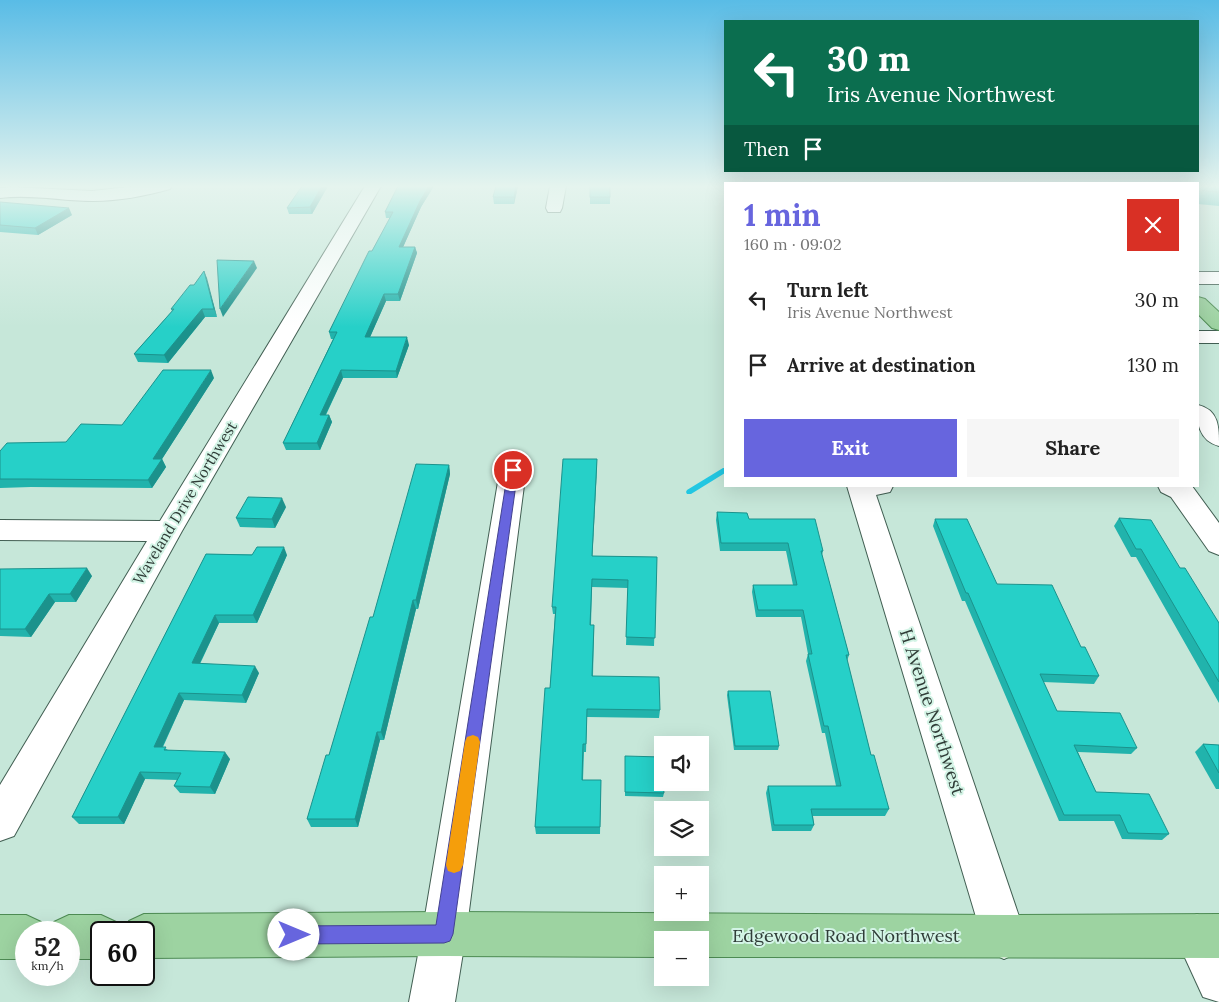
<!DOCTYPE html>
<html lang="en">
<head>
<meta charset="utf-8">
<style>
  :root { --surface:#fff; --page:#f6f6f6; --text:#222; --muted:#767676; --accent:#6765de }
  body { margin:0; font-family:Lora,serif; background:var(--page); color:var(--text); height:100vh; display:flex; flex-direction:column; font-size:19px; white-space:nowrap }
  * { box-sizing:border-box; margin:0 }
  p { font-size:16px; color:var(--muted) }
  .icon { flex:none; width:28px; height:28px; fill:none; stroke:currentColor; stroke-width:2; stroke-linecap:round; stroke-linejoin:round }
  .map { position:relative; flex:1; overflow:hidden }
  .details { position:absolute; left:724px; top:182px; width:475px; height:305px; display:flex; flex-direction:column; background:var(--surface); border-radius:0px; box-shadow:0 5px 20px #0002 }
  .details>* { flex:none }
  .banner { position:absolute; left:724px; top:20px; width:475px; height:152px; border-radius:0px; box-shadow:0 5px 20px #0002; background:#0b6e4f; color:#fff; overflow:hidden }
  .controls { position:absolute; left:654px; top:736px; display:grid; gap:10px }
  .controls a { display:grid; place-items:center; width:55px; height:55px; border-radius:0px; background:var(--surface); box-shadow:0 5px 20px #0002; font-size:25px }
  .speed { position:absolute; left:15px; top:921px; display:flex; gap:10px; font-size:25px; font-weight:700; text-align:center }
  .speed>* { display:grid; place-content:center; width:65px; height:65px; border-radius:50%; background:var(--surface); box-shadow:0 5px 20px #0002; line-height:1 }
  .speed small { font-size:12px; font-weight:400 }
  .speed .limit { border:2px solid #111; border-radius:8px; background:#fff; color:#111 }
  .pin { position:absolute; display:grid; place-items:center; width:42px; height:42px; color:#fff; margin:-21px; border:2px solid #fff; border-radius:50%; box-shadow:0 1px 5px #0007 }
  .me { position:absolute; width:55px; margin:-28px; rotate:90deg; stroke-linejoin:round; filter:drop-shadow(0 0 4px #0008) }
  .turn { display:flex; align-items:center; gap:18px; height:105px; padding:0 20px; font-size:22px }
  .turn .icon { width:65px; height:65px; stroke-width:2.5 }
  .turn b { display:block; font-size:35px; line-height:42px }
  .then { display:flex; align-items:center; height:48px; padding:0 20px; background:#0003; gap:10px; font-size:19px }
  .round { display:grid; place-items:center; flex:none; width:52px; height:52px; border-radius:0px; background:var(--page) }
  .overview { display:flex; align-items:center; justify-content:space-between; height:85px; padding:0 20px }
  h1 { font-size:30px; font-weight:800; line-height:38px; color:var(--accent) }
  .primary-button { display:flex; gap:10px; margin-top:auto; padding:10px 20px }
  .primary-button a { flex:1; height:58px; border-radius:0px; background:var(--accent); color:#fff; font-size:20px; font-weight:800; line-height:58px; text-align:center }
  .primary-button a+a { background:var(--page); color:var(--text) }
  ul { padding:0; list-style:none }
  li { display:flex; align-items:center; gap:15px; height:65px; padding:0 20px }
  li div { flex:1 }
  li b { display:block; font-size:19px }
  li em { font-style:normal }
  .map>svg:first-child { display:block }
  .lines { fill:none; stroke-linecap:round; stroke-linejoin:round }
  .stream { fill:#22c7e2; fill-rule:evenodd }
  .minor-casing { stroke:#425f53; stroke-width:2 }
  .major-casing { stroke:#4d8b53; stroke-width:2 }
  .minor { fill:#fff; fill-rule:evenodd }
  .major { fill:#9dd3a1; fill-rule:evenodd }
  .wall { fill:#21b3ac }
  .shaded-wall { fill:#1b928c }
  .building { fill:#26d0c8; stroke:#1b928c }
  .route { fill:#6765de; stroke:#434290 }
  .slow { fill:#f59e0b }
  .labels { text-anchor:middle; stroke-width:4; stroke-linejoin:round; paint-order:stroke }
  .street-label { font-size:15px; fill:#303d38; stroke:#d3f4e6 }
  .near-street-label { font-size:18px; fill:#303d38; stroke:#d3f4e6 }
</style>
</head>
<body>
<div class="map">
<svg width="1219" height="1002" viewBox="0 0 1219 1002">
  <rect width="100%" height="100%" fill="#c6e7d9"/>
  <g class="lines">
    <path class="stream" d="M723,468H725V473L691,494H687L686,492L687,490Z"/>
    <defs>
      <g id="minor">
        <path d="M138,186H172L170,189C145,196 119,201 93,201C62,201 31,194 0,198V188L12,187L92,191Z"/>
        <path d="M365,186H381L182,531L14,836L0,841V785L147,541L0,540V520L160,521Z"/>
        <path d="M550,186H566L562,208L560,212H548L546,208Z"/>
        <rect x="1198" y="272" width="21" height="12"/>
        <rect x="1198" y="331" width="21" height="12"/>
        <path d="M1198,405C1219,410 1219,427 1219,446C1199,441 1196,422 1198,405Z"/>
        <path d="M513,461L522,464L526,470L466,934L455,1002H409L422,934L500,470L504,464Z"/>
        <path d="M847,486H893L890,492L876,495L1026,937L1019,952L1004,959L989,952L982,937Z"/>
        <path d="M1158,486H1192L1219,523V555L1209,551L1171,497L1161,492Z"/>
        <path d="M1197,914L1212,921L1219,933V1002L1203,997L1175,936L1182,921Z"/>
      </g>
      <g id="major">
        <path d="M1198,297L1205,299L1219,312V330L1212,328L1198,314Z"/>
        <path d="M444,912L1004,915L1219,914V958L700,957V940H662V957L444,956L144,958V932H124L129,921L144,914Z"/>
        <path d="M0,915H26L41,922L46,932H26V959H0Z"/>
        <path d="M69,915H101L116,922L121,932H101V959H69V932H49L54,922Z"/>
      </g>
    </defs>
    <use href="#minor" class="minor-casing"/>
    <use href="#major" class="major-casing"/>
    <use href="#minor" class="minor"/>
    <use href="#major" class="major"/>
  </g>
  <g class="wall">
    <path d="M328,186L312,214H289L287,208Z"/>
    <path d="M398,186H434L421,207L403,247H415L417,253L400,301H386L370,337L409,345L397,378H343L326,415H329L332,422L320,450H286L283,443L333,339H331L329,332L372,251L390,218H386L385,212Z"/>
    <path d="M518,186L514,204H494L493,197Z"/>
    <rect x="590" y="186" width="20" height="18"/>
    <path d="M1198,186H1219V206L1198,204Z"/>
    <path d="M0,202L72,215L38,235L0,232Z"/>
    <path d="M204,271L217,317H205L168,363L138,362L134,354L172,311L171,309L194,285Z"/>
    <path d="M214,378L162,459L166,467L152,488L31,487L0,488V451L66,442L122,425Z"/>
    <path d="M597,459L592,556L657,557L654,646L626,645L628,588L592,587L591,625H594V633L593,676L660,710L659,718L587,717L586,752H584L583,780H601L600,834H536L535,827L550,688L555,614H553L552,607Z"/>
    <path d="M449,465L450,474L418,609H416L384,740H380L358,827H311L307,819L329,755L373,617Z"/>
    <path d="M286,507L275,528L240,527L236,518Z"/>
    <path d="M717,512L749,519L823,551L822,555L849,655L847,661L871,755L889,809L885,816H813L814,825L811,831H772L766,793L768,786H836L825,733H822L806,661L808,654L801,617H756L752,592L753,585H793L786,551H720L716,520Z"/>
    <path d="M1119,518L1180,568L1219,623V703L1136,557H1131L1114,526Z"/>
    <path d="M935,519L997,584L1081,647L1099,676L1094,684L1043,682L1057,711L1137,748L1131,754L1078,752L1096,792L1169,834L1162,840L1122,839L1114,821H1059L965,601H962L933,526Z"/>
    <path d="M206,554L287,555L257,623H219L200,664L259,673L246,703L184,700L163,747L168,750L230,759L215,794L180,793L174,786L177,780L145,779L124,824H79L72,817Z"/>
    <path d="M0,569L92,576L76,602H55L31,637L0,636Z"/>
    <path d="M728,691L779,746L778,750H734L727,695Z"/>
    <path d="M1203,744L1219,745V789H1216L1195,752Z"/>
    <path d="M625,756L664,793L663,797L625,796Z"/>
  </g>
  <g class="shaded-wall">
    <path d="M322,186H328L312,214L310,207Z"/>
    <path d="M429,186H434L421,207L400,254L399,247L420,201Z"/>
    <path d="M516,186H518L514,204V197Z"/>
    <path d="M69,208L72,215L38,235L35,228Z"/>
    <path d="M415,247L417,253L400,301L398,294Z"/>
    <path d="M254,261L257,268L223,317L220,309Z"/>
    <path d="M204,271L207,278L217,317L214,309Z"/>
    <path d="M384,294L386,301L367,344L365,337Z"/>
    <path d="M202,309L205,317L168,363L164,355Z"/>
    <path d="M407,337L409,345L397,378L396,371Z"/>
    <path d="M211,370L214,378L162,459L166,467L152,488L148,480L153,459Z"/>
    <path d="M341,370L343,378L322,422L320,415Z"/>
    <path d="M329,415L332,422L320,450L317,443Z"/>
    <path d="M597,459V467L592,564V556Z"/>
    <path d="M449,465L450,474L418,609L416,600Z"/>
    <path d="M282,498L286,507L275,528L272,519Z"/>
    <path d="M284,547L287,555L257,623L253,615Z"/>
    <path d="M87,568L92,576L76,602L70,594Z"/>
    <path d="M49,594L55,602L31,637L25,629Z"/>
    <path d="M413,600L416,609L384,740L381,732Z"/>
    <path d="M215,615L219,623L196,671L192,663Z"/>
    <path d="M255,666L259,673L246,703L242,695Z"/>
    <path d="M179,693L184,700L159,754L154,747Z"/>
    <path d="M377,732L380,740L358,827L355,819Z"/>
    <path d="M225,752L230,759L215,794L210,787Z"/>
    <path d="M140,772L145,779L124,824L118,817Z"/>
  </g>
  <g class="building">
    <path d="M302,186H322L310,207L287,208Z"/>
    <path d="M398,186H429L420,201L399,247H415L398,294H384L365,337H407L396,371L341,370L320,415H329L317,443H283L337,332H329L369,251H372L393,212H385Z"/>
    <path d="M496,186H516L514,197H493Z"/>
    <rect x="590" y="186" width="20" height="11"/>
    <path d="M1198,186H1219V192L1198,190Z"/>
    <path d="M0,202L69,208L35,228L0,225Z"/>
    <path d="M217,260L254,261L220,309Z"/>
    <path d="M204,271L214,309H202L164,355L134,354L174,309H171L190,285H194Z"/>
    <path d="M163,370H211L153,459H162L148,480L26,479H0V451L7,443L66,442L81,424L122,425Z"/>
    <path d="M563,459H597L592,556L657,557L655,638L626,637L628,580L592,579L590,625H594L592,676L659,677L660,710L587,709L586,744H583L582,780H601L600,827H535L545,688H550L556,607H552Z"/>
    <path d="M416,464L449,465L416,600H413L381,732H377L355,819H307L326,755H329L370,617H373Z"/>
    <path d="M248,497L282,498L272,519L236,518Z"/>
    <path d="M717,512L747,513L749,519H815L823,551H821L849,655H846L871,755H874L889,809H811L814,825H774L768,786H841L828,726H824L808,654H812L803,610H758L753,585H797L788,543H721Z"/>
    <path d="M1119,518L1151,520L1180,568H1185L1219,623V682L1141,549H1136Z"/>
    <path d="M935,519H967L997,584L1052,585L1081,647H1085L1099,676L1040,674L1057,711L1120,713L1137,748L1074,745L1096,792L1149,794L1169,834L1128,833L1120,815H1064L968,593H966Z"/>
    <path d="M257,547H284L253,615H215L192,663L255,666L242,695L179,693L154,747H166L164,750L225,752L210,787L174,786L181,773L140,772L118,817H72L206,554L252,555Z"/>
    <path d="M87,568L70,594H49L25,629H0V569Z"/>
    <path d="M728,691H770L779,746H735Z"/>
    <path d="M1203,744L1219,745V773Z"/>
    <path d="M625,756L662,757V782H663L664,793L625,792Z"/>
  </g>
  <linearGradient id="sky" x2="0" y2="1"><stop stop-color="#59bce6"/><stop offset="0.57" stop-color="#e5f4ee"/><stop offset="1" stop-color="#e5f4ee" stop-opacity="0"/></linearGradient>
  <rect width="1219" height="327" fill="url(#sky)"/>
  <path class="route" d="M513,466L518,470L453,934L450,941L444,943L294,944L287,942L285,935L287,929L294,926L436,925L508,470Z"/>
  <path class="slow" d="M473,735L478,737L480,742L463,865L460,871L454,873L448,871L446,865L465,742L467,737Z"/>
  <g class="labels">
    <g class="street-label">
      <text transform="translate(185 503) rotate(-59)" y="5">Waveland Drive Northwest</text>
    </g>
    <g class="near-street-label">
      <text transform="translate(932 712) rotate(72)" y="6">H Avenue Northwest</text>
      <text x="846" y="942">Edgewood Road Northwest</text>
    </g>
  </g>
</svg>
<div class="controls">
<a><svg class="icon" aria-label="sound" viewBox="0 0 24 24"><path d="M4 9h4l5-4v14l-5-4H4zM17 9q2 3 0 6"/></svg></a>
<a><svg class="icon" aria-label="layers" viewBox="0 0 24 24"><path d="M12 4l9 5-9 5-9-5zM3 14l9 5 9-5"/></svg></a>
<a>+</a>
<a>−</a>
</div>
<div class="speed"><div>52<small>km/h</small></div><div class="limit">60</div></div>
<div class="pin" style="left:513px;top:470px;background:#d93025"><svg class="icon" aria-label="arrive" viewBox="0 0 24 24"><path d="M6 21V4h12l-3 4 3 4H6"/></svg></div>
<svg class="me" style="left:294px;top:935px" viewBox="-20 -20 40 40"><circle r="19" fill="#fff"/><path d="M0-13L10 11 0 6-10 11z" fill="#6765de"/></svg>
<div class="banner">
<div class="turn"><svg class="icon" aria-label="left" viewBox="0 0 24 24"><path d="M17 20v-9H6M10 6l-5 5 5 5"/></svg><div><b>30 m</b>Iris Avenue Northwest</div></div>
<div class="then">Then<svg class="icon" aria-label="arrive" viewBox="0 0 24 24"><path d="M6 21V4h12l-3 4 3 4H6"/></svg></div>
</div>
<section class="details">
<div class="overview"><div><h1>1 min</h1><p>160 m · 09:02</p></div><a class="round" style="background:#d93025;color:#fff"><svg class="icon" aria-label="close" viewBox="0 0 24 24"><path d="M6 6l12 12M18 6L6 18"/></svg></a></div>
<ul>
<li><svg class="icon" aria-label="left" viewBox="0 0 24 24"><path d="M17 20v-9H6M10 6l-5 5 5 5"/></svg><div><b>Turn left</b><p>Iris Avenue Northwest</p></div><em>30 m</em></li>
<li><svg class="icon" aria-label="arrive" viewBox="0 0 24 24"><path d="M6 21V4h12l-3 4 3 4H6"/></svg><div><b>Arrive at destination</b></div><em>130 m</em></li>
</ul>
<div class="primary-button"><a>Exit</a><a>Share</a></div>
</section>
</div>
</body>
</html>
